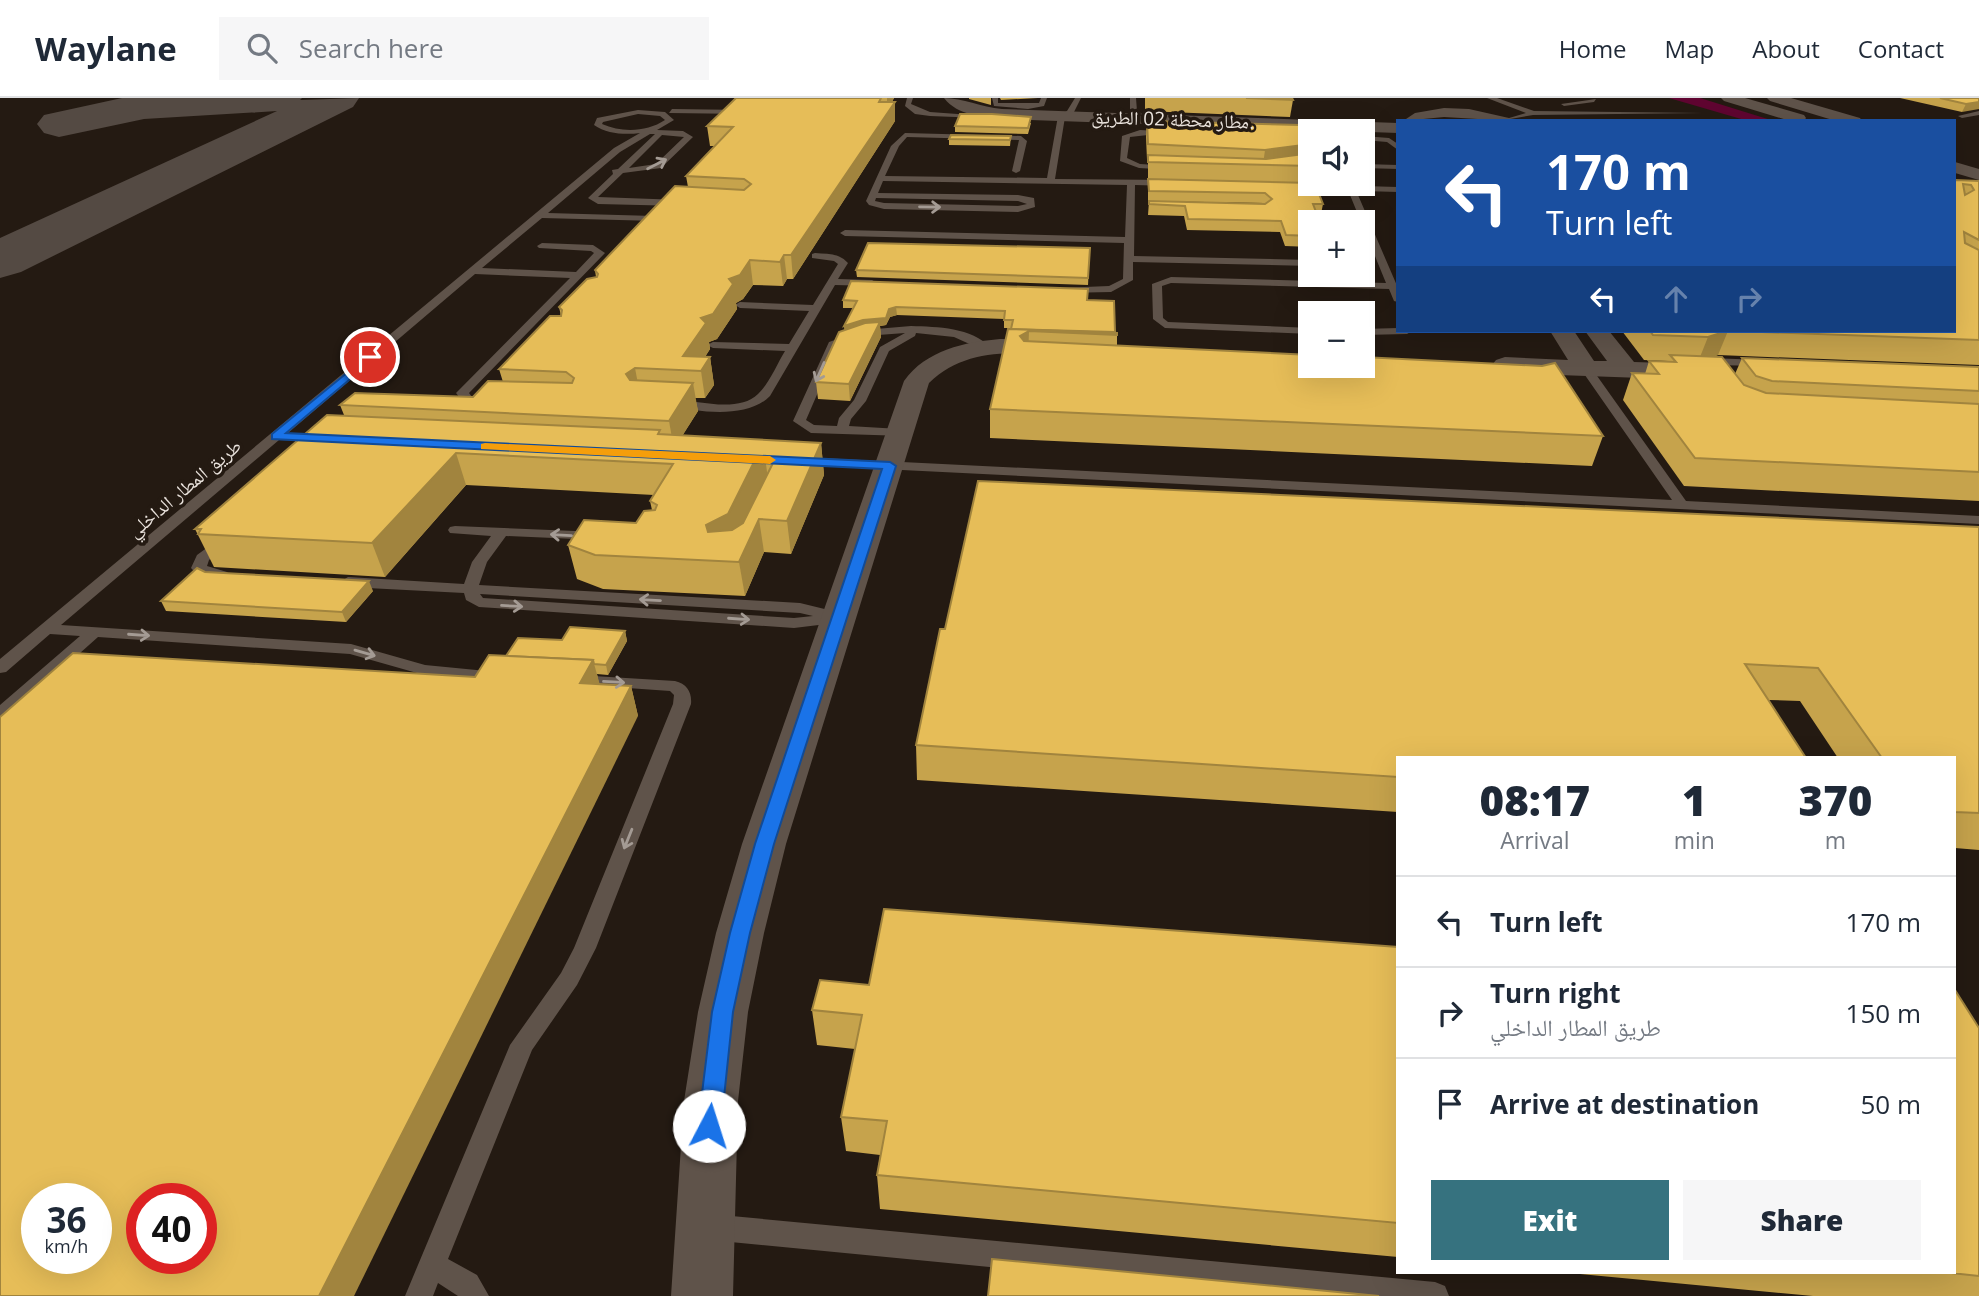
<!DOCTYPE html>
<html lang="en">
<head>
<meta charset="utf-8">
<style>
  :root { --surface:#fff; --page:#f6f6f7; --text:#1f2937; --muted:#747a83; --line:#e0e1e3; --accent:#36727f }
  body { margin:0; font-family:"Open Sans","Noto Naskh Arabic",sans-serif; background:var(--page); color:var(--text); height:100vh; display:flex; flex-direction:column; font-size:26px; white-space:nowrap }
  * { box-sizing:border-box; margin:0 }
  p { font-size:23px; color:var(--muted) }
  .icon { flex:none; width:38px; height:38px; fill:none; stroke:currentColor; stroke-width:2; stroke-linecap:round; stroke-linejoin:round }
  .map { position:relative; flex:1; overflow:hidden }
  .panel { position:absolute; left:1396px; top:658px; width:560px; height:518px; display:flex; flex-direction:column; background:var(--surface); border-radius:0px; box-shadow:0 7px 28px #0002 }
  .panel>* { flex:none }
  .guide { position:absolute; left:1396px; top:21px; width:560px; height:214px; border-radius:0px; box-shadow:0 7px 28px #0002; background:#1a4fa0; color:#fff; overflow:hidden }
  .buttons { position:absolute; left:1298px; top:21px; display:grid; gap:14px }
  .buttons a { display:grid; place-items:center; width:77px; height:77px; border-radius:0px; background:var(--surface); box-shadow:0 7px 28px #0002; font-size:35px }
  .speed { position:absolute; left:21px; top:1085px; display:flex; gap:14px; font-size:35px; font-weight:700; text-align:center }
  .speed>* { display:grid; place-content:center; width:91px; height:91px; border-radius:50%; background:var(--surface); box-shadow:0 7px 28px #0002; line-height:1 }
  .speed small { font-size:18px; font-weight:400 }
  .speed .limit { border:10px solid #d22; background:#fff; color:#111 }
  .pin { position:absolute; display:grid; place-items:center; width:60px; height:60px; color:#fff; margin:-30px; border:4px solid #fff; border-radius:50%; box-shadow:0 2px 7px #0007 }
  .me { position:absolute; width:77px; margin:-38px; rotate:5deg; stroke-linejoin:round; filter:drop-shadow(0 0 5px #0008) }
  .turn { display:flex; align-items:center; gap:24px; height:147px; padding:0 35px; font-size:32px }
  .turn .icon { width:91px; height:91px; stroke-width:2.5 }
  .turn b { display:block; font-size:49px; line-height:60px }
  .lanes { display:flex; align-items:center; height:66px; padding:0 35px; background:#0003; justify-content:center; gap:35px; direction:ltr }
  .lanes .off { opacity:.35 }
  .eta { display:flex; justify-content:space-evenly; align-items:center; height:119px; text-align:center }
  .eta b { font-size:42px; font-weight:800; line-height:49px }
  .primary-button { display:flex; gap:14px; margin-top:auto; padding:14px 35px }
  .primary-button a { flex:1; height:80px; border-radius:0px; background:var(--accent); color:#fff; font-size:28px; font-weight:800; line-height:80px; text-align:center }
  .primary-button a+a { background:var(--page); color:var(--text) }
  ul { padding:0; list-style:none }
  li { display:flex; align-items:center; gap:21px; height:91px; padding:0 35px; border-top:2px solid var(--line) }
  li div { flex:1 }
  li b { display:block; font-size:26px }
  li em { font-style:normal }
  header { display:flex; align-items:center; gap:42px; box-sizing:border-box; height:98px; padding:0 35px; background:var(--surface); border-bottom:2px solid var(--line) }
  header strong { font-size:33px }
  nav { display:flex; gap:38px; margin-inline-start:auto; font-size:24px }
  .search { width:490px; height:63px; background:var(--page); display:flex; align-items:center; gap:18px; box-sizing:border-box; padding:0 24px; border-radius:0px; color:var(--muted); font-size:26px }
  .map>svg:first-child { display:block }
  .green { fill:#600531 }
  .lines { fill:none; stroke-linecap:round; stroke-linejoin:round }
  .taxiway { fill:#544a43; fill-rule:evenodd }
  .lane { fill:#5f534a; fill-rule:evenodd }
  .secondary { fill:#5f534a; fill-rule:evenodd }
  .wall { fill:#c6a34c }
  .shaded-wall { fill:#a1843e }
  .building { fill:#e6bd58; stroke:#a1843e; stroke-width:2; fill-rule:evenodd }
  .oneway { stroke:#a49b94 }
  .route { fill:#1a73e8; stroke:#114b97; stroke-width:2 }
  .slow { fill:#f59e0b }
  .labels { text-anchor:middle; stroke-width:7; stroke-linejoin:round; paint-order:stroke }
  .far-street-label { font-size:19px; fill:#eae3dd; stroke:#241a12 }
</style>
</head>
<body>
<header>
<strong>Waylane</strong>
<div class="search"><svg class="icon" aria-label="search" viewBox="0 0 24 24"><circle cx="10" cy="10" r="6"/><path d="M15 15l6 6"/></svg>Search here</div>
<nav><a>Home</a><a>Map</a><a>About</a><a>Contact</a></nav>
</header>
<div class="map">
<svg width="1979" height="1198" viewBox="0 0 1979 1198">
  <rect width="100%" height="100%" fill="#241a12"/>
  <path class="green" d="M1669,0H1700L1774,23H1748Z"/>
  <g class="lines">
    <path class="taxiway" d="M122,0H302L300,2L359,0L353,9L21,174L0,180V140L277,13L144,21L59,39L44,35L37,26L44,17Z"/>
    <g class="lane">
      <path d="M907,0H913L911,6L930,14L985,18L981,20L930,18L915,16L905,8Z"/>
      <path d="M992,0H998V5H1039L1041,0H1047L1044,8L1028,11L994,8Z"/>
      <path d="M1075,0H1081L1073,16L1065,19L1055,81L1171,82L1175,85L1171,88L1135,87L1134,158L1311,162V168L1133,164V182L1111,194L1064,195L1059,192L1060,190L1109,188L1123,181L1124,145L845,138L840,135L845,132L1125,139L1127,87L883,83L878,95L1018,97L1034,100L1035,109L1018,114L884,111L869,107L866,103L891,48L905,35L1021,38L1027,43L1020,73L1016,75L1012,73L1019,42L907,39L899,48L885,78L1047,80L1058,18L1067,13ZM876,100L1018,103L1027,106L1018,108L884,105L875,103Z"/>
      <path d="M1130,0H1136L1137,13L1147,18V22L1130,16Z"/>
      <path d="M1487,0H1497L1534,13L1703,15L1533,17L1499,23L1526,15Z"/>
      <path d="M1596,1L1594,4L1564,8L1561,6Z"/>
      <path d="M672,11L746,12L750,14L746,16L669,15Z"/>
      <path d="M638,12L665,14L674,22L657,32L683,33L693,39L661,70L623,75L598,99L681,102L685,105L681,108L598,106L588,100L613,76L612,72L618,71L655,36H650L620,54L548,115L654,118L658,121L657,123L542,120L482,170L576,174L594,155L591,153L539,150L537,148L542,145L593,147L605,155L469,295L472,299L488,301V307L464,305L456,295L570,180L475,176L288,335L326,337L331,338V344L279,342L61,527L351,546L425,567L497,574L506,579L503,583L424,577L350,556L98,539L6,621L0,623V607L80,538L50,536L6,574L0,575V561L614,50L640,35C625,37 607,36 594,27L597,20ZM638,16L660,18L665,22C647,34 622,35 602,26L603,24ZM662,37L684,39L656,66L629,70Z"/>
      <path d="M1979,13V17L1962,20L1958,18Z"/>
      <path d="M1140,32L1175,34L1130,39L1127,60L1140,66L1173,68V72L1139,70L1120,63L1122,38Z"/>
      <path d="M1363,38L1389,40L1398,46V52L1387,44L1363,42Z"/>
      <path d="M1363,66L1398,67V71L1363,70Z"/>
      <path d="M1293,86L1398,89V94L1290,91Z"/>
      <path d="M1354,94L1358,97L1398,190V204L1394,203L1389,191L1171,185L1162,188L1163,220L1168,224L1311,230V236L1165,230L1153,221L1152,186L1171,179L1386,185L1350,97Z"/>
      <path d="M815,155C828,156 839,155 848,165L838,181L872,182L877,185L872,188L835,187L770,298C748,321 699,314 671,308V302L675,301C698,303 739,315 758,296C769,286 777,266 785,253L713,250L707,247L713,244L789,246L809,213L740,210L735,207L740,204L813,207L838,166L834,163L812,160V156Z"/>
      <path d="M911,228C938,229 971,229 991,250L985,253L954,239L916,235L915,238L889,253L866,303L851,321L849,328L900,331L905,332V338L811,335L793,323L829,244L864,232ZM905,235L880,249L854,302L839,320L837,328L814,327L806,322L838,248L865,238Z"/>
      <path d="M1398,230V233H1412L1407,236L1363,237V231Z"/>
      <path d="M1710,260L1762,262L1768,265L1762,268L1713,267L1710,270H1702V266Z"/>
      <path d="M1586,267L1590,268L1686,403L1979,418V426L801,367L794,363L801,359L1672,402L1580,270Z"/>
      <path d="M455,428L599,434L606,438L599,442L506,438L487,464L479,487L800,505L845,516L847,519L835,525L794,530L479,509L466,502L464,495L348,489L340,484L348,479L464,486L472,464L491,438L450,435L448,432L450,429ZM480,496L800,515L813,518L794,520L483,500Z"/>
      <path d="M223,438L230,442L209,462L207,468L227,474L230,477L227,480C214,483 200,480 191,470L197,457Z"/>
      <path d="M577,577L675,583C687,586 692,594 691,606L596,850L577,887L532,952L448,1161L477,1177L489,1198H458L438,1185L433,1198H405L510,947L561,875L574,850L673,606L674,597L670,593L571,586L568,582Z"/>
      <path d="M710,1116L1435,1184L1445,1188L1449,1198H1289L710,1142L700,1138L697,1129L700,1120Z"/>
    </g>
    <g class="secondary">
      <path d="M944,0C963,0 981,9 1002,11L1398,25V35L1002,21C981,18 958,18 944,0Z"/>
      <path d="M1721,0H1745L1804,17L1806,20L1804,23H1790L1724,3Z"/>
      <path d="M1767,0H1791L1860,20L1862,23H1836L1770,3Z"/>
      <path d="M1444,10L1469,11L1509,20L1511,23L1444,19L1403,23L1415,15Z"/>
      <path d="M1955,64L1979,71V82L1955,75Z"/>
      <path d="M1550,233H1574L1594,263H1607L1585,233H1609L1634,264L1697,266L1706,269L1710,274L1706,279L1697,282L1505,275L1496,272L1492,267L1496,262L1505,259L1568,262Z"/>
      <path d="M1000,241L1055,242L1064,244L1067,249L1064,254L1055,256C1010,254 963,251 929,285L786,746L764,835L748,914L738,1003L733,1198H671L684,1003L698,914L716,835L742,746L904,283C926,252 965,244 1000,241Z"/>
    </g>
  </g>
  <g class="wall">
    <path d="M736,0H894L892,4H895V23L793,181H787L783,188L753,187L743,201L736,205L737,211L717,241L709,244L710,251L705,259H710L714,287L705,300H695L698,313L682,338L821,345L824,377L791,456L764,454L745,498L603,491L577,481L568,447L636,425L652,412L650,403L654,397L466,387L385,479L214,469L195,431L344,317L340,307L473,299L503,284L499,271L561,218L559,209L596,179L595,172L688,89L686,78L715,48H710L707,28Z"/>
    <path d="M969,0H991V7L969,1Z"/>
    <path d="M1000,0H1038L1001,2Z"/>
    <path d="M1145,0H1292L1293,2L1290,19L1145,13Z"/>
    <path d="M1900,0H1979L1962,14Z"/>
    <path d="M1147,23L1301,30L1311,33V81H1309L1308,85L1323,106L1321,116H1317L1311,124V149L1285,148L1280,134L1187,132L1184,118L1148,117L1149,103L1265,106L1264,105L1148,103V62H1147L1146,39Z"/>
    <path d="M1031,25L1028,36L955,34V28Z"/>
    <path d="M1011,38L1010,48L949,47V41Z"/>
    <path d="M1955,82L1979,83V267L1718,257L1713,259L1735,276L1742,260L1979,269V403L1684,388L1623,302L1632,275L1645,276L1649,263L1667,264L1668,263L1644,262L1622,233H1955Z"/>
    <path d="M1090,150L1088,187L857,179L856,172Z"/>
    <path d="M843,202H1087L1115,235H1117V248L1603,338L1592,368L990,340V311L1011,230H1004V221L897,217L890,219L886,227L880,228L881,239L850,303L818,301L816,284L845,232L844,228L853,210H843Z"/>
    <path d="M1979,429V752L1955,750V660H1838L1800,603L1769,602L1398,660V714L917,682L916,647L945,531Z"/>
    <path d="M205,474L373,493L346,524L166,513L161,503Z"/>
    <path d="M625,533L627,543L608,577L597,576L599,586L631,588L638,618L475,579L506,558L562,542Z"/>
    <path d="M1398,849V1159L880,1111L877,1077L880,1057L846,1053L841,1019L855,951L817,947L812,912L869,887Z"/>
    <path d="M1979,930V1198H1813L1559,1174H1955Z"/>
  </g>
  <g class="shaded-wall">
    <path d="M887,0H894L887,11Z"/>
    <path d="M895,4V23L793,181L791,157Z"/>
    <path d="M1979,4V11L1962,14L1966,6Z"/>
    <path d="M1311,46V62L1263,67L1265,52Z"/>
    <path d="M784,157L787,181L783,188L780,164Z"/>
    <path d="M750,162L753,187L743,201L736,205L737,211L717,241L709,244L710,251L696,272L683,258L701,220L729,181Z"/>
    <path d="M896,209L897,217L890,219L886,227L880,228L881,239L850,303L844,228Z"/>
    <path d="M1029,233L1028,260L1020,238Z"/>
    <path d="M1728,233L1718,257L1698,264L1708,239Z"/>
    <path d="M710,259L714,287L705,300L701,273Z"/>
    <path d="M635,270L640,297L626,276Z"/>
    <path d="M693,285L698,313L674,351L669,323Z"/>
    <path d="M821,345L824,377L791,456L787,423Z"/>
    <path d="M456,355L466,387L385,479L372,445Z"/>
    <path d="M765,358L769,390L733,449L712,461L706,427L755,362Z"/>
    <path d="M759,421L764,454L745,498L739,464Z"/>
    <path d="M369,483L373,493L346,524L342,514Z"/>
    <path d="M625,533L627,543L608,577L606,567Z"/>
    <path d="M593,562L601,591L580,585Z"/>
    <path d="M631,588L638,618L354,1198H319Z"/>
  </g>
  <g class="building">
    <path d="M736,0H881L879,4H895L791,157H784L780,164L750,162L740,177L729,181L733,186L713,216L701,220L706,225L683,258L710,259L701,273L635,270L626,276L630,282L693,285L669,323L340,307L355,295L473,299L488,283L572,285L574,280L566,274L499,271L550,218H561L562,212L559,209L587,181L597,179L598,176L595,172L675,88L744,92L751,86L744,81L686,78L733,29L707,28Z"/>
    <path d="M1246,0H1292L1293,2Z"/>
    <path d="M1940,0H1979V4L1966,6Z"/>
    <path d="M960,16H992L1031,19L1028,30L955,28Z"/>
    <path d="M1147,23L1300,27L1301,30L1335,31L1336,33H1311V46L1265,52L1148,46Z"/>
    <path d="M951,37L1011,38L1010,42L949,41Z"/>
    <path d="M1311,55V64H1310L1311,68L1148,64V57L1266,61Z"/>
    <path d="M1148,81L1311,85V86H1315L1323,106H1313L1320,124H1311V138L1286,137L1281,123L1188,121L1185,108L1149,106V103L1265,106L1272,101L1265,95L1149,93Z"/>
    <path d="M1955,82L1979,83V142L1964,134L1965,145L1979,152V242L1736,233H1955ZM1963,86L1971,87L1974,92L1965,97Z"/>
    <path d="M868,145L1090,150L1088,180L856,172Z"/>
    <path d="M851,183L1088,191L1087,202L1114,203L1115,234L1011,231L1013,222H1004L1005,213L896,209L889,211L886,220L863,222L844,228L857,203L843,202Z"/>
    <path d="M880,224L849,286L816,284L839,234L865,225Z"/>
    <path d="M1008,231L1117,235V237L1029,233L1020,238L1024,243L1311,257V268H1363V259L1542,268L1555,265L1603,338L990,311Z"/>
    <path d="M1650,233H1727L1708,239L1653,237Z"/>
    <path d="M1670,257L1722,259L1744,287L1766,295L1979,306V374L1695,360L1632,275L1659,276L1649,263L1676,264Z"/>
    <path d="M1742,260L1979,269V293L1772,283L1756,278Z"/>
    <path d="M327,317L660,332L658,336L821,345L787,423L759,421L739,464L595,457L568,447L584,422L636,425L644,413L655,412L657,407L650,403L673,366L456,355L372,445L198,436L201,431H195ZM765,358L773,365L743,425L732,432L708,434L706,427L728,416L755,362Z"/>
    <path d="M978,383L1979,429V715L1955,714V660H1882L1818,570L1745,566L1806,660H1398V679L916,647L940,531H945Z"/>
    <path d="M197,470L205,474L369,483L342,514L161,503Z"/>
    <path d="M570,529L625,533L606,567L594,566L593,562L506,558L518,540L562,542Z"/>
    <path d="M73,555L475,579L489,557L593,562L580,585L631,588L319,1198H0V619ZM37,1101H96V1160H37ZM142,1101H201V1160H142Z"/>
    <path d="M884,811L1398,849V1125L877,1077L887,1023L841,1019L862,917L812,912L820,882L869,887Z"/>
    <path d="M1955,892L1979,930V1178L1942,1174H1955Z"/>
    <path d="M992,1161L1379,1198H988Z"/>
  </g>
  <defs><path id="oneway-shaft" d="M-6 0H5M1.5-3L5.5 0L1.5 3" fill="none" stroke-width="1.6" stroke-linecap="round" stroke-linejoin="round" transform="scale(1.75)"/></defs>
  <g class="oneway">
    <use href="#oneway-shaft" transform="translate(657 66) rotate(-27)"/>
    <use href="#oneway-shaft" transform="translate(930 109) rotate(1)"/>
    <use href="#oneway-shaft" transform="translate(820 274) rotate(114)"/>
    <use href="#oneway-shaft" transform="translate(561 437) rotate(-177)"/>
    <use href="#oneway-shaft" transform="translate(650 502) rotate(-177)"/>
    <use href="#oneway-shaft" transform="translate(512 508) rotate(3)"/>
    <use href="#oneway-shaft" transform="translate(739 521) rotate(4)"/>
    <use href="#oneway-shaft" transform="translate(139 537) rotate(4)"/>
    <use href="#oneway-shaft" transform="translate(365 555) rotate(16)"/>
    <use href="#oneway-shaft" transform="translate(614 584) rotate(3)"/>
    <use href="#oneway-shaft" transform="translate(628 741) rotate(112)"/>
  </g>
  <path class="route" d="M370,256L375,259L374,261L286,335L890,364L896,368L774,746L750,835L733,914L721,1028L717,1036L709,1039L701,1036L698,1028L712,914L730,835L755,746L882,371L272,341V336Z"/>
  <path class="slow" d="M485,345L770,358L776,362L770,366L481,351V346Z"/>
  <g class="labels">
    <g class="far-street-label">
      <text transform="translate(1173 21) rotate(2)" y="7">مطار محطة 02 الطريق.</text>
      <text transform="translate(184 390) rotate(-40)" y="7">طريق المطار الداخلي</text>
    </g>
  </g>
</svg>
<div class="buttons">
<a><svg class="icon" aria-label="sound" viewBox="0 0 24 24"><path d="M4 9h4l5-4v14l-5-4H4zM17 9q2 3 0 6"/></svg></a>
<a>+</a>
<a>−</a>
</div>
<div class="speed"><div>36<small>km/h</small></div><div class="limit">40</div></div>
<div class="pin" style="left:370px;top:259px;background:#d93025"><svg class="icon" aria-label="arrive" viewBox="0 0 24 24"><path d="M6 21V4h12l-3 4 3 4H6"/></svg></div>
<svg class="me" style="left:709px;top:1028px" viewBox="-20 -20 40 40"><circle r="19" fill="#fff"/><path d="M0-13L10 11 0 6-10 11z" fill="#1a73e8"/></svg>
<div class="guide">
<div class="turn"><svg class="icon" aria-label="left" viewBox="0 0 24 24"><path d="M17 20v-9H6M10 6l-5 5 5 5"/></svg><div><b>170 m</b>Turn left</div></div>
<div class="lanes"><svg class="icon" aria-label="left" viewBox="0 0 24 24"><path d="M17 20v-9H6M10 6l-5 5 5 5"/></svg><svg class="icon off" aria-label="ahead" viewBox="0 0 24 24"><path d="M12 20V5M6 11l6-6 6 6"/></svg><svg class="icon off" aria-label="right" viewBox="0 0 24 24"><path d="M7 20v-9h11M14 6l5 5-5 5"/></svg></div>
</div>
<section class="panel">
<div class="eta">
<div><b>08:17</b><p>Arrival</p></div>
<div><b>1</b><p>min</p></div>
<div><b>370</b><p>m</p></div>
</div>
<ul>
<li><svg class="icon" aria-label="left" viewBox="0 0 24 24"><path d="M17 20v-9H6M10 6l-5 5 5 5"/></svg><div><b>Turn left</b></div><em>170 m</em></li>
<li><svg class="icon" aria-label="right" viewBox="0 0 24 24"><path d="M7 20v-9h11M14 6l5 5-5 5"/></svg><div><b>Turn right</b><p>طريق المطار الداخلي</p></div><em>150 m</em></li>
<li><svg class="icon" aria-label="arrive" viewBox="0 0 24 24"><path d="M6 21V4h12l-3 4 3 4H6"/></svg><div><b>Arrive at destination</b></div><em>50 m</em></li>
</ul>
<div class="primary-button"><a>Exit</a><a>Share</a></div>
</section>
</div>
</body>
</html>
